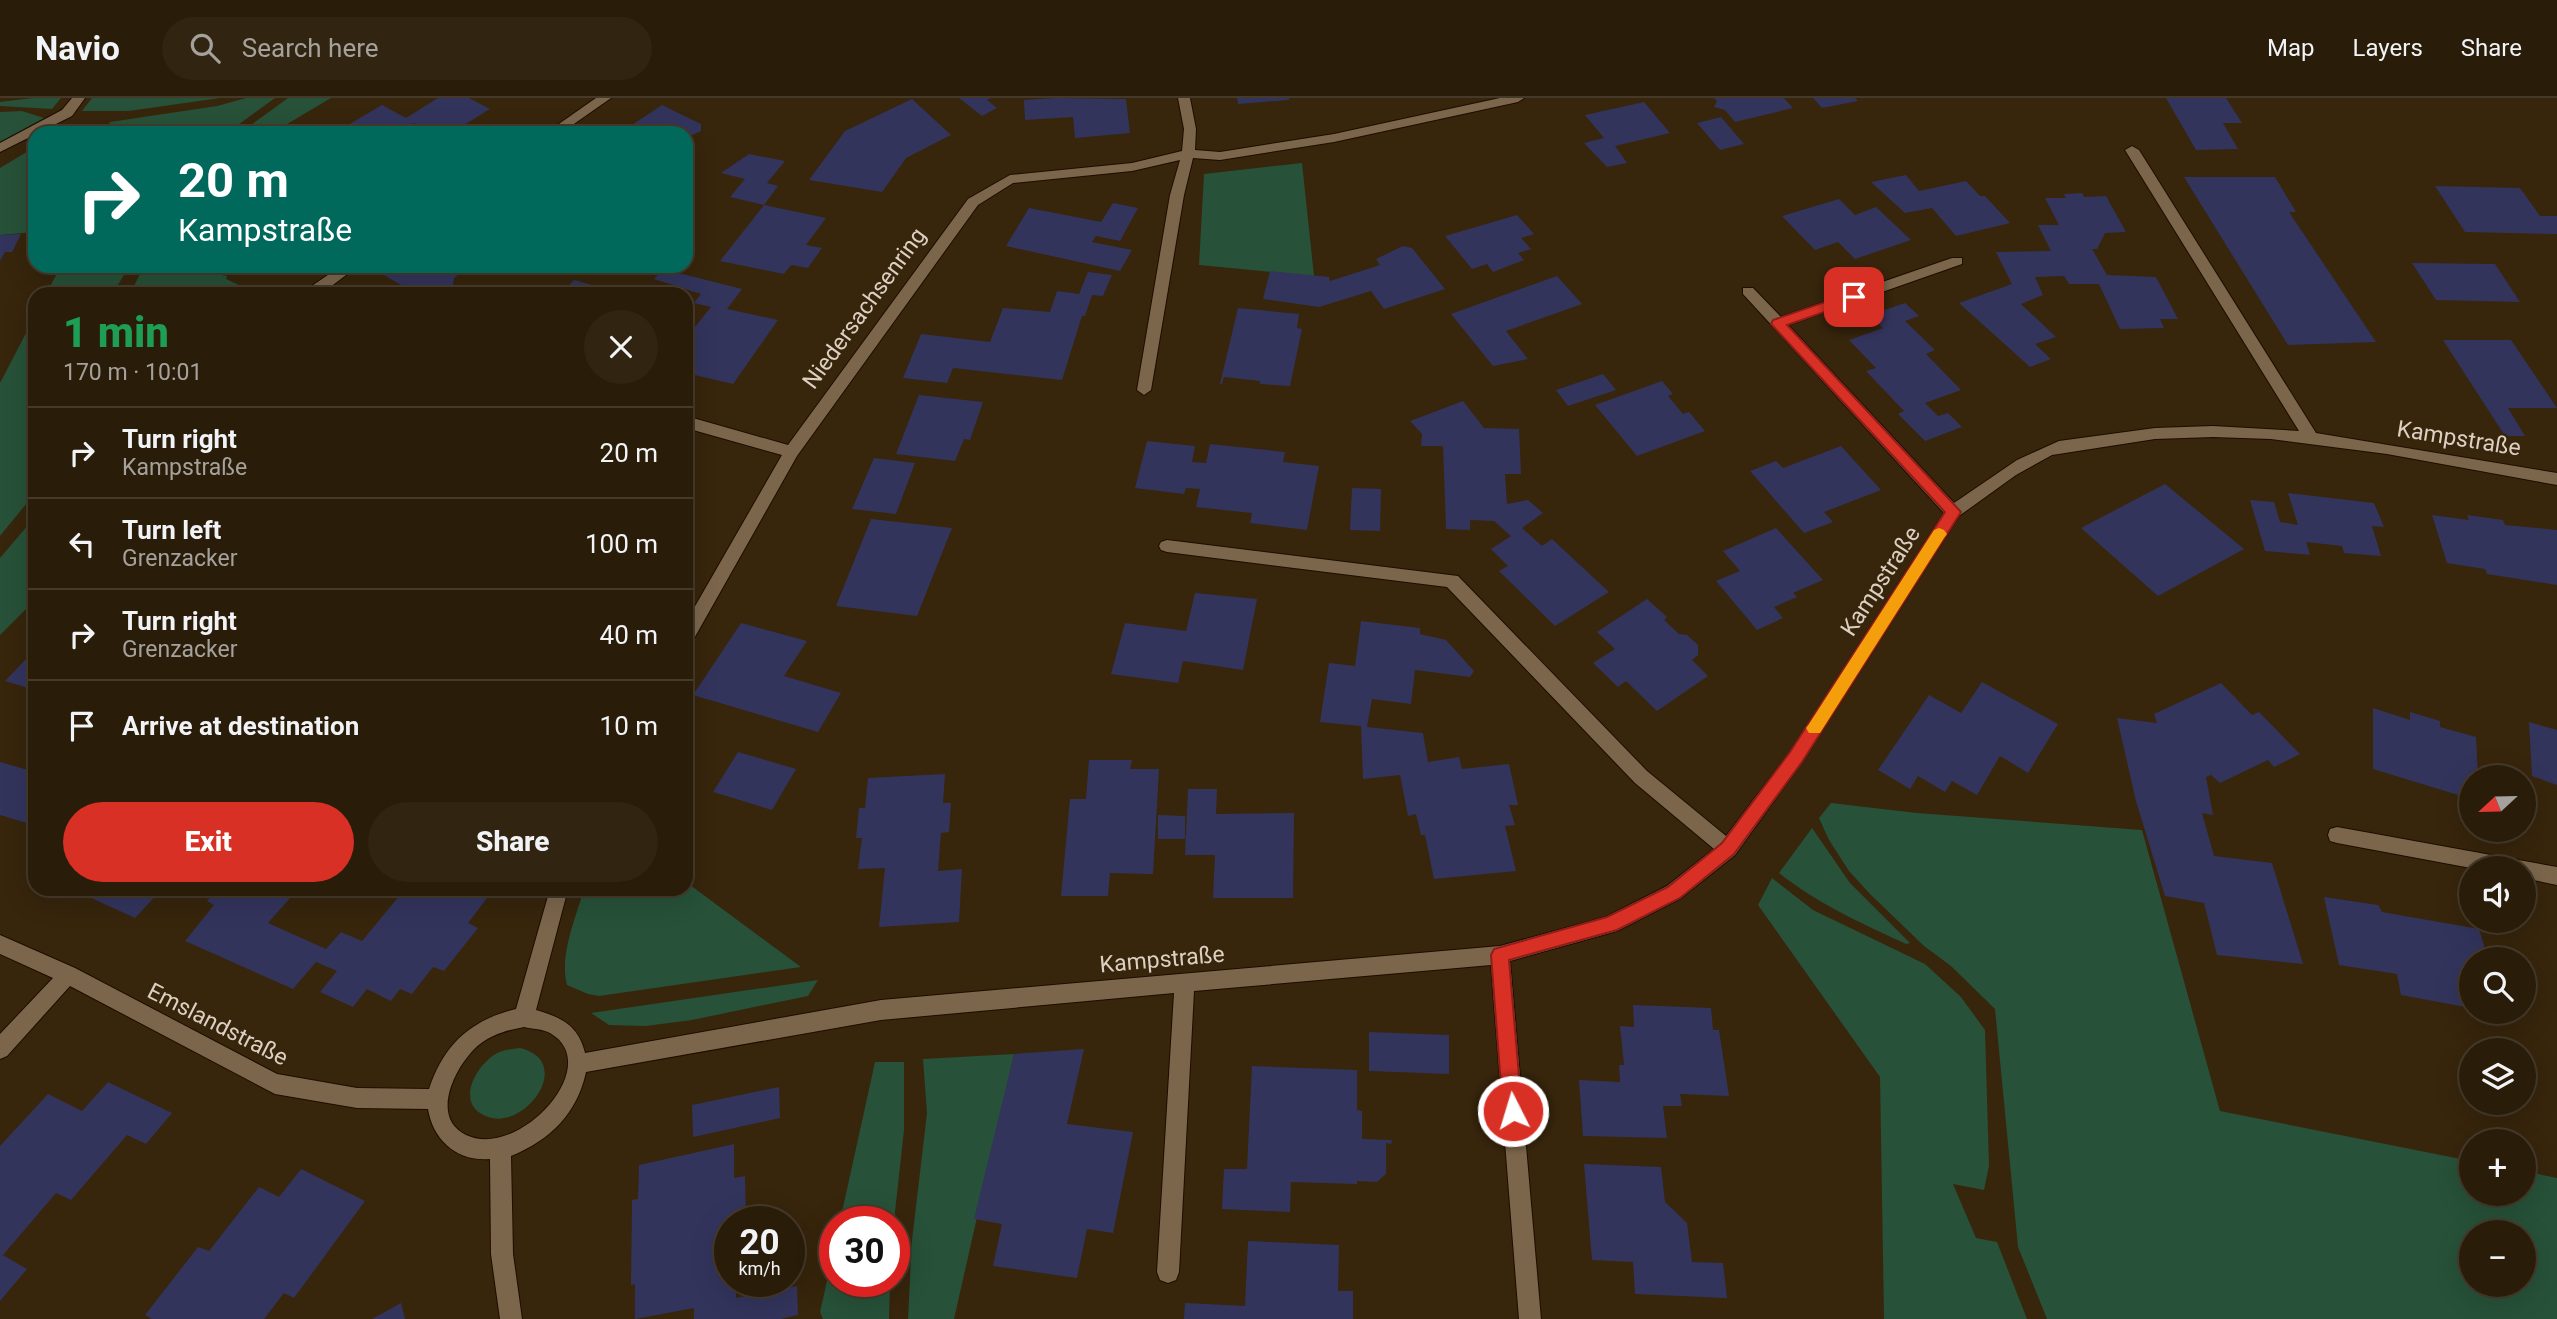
<!DOCTYPE html>
<html lang="en">
<head>
<meta charset="utf-8">
<style>
  :root { --surface:#291c09; --page:#312512; --text:#f1f3f6; --muted:#a5a19c; --line:#453a2a; --accent:#d93025 }
  body { margin:0; font-family:Roboto,sans-serif; background:var(--page); color:var(--text); height:100vh; display:flex; flex-direction:column; font-size:26px; white-space:nowrap }
  * { box-sizing:border-box; margin:0 }
  p { font-size:23px; color:var(--muted) }
  .icon { flex:none; width:38px; height:38px; fill:none; stroke:currentColor; stroke-width:2; stroke-linecap:round; stroke-linejoin:round }
  .map { position:relative; flex:1; overflow:hidden }
  .side { position:absolute; left:28px; top:189px; width:665px; height:609px; display:flex; flex-direction:column; background:var(--surface); border-radius:21px; box-shadow:0 7px 28px #0002,0 0 0 2px var(--line) }
  .side>* { flex:none }
  .guide { position:absolute; left:28px; top:28px; width:665px; height:147px; border-radius:21px; box-shadow:0 7px 28px #0002,0 0 0 2px var(--line); background:#00695c; color:#fff; overflow:hidden }
  .needle { width:46px; rotate:248deg }
  .controls { position:absolute; left:2459px; top:667px; display:grid; gap:14px }
  .controls a { display:grid; place-items:center; width:77px; height:77px; border-radius:50%; background:var(--surface); box-shadow:0 7px 28px #0002,0 0 0 2px var(--line); font-size:35px }
  .speed { position:absolute; left:714px; top:1108px; display:flex; gap:14px; font-size:35px; font-weight:700; text-align:center }
  .speed>* { display:grid; place-content:center; width:91px; height:91px; border-radius:50%; background:var(--surface); box-shadow:0 7px 28px #0002,0 0 0 2px var(--line); line-height:1 }
  .speed small { font-size:18px; font-weight:400 }
  .speed .limit { border:10px solid #d22; background:#fff; color:#111 }
  .pin { position:absolute; display:grid; place-items:center; width:60px; height:60px; color:#fff; margin:-30px; border-radius:14px; box-shadow:0 4px 10px #0006 }
  .me { position:absolute; width:77px; margin:-38px; rotate:355deg; stroke-linejoin:round; filter:drop-shadow(0 0 5px #0008) }
  .turn { display:flex; align-items:center; gap:24px; height:147px; padding:0 35px; font-size:32px }
  .turn .icon { width:91px; height:91px; stroke-width:2.5 }
  .turn b { display:block; font-size:49px; line-height:60px }
  .round { display:grid; place-items:center; flex:none; width:74px; height:74px; border-radius:37px; background:var(--page) }
  .head { display:flex; align-items:center; justify-content:space-between; height:119px; padding:0 35px }
  h1 { font-size:42px; font-weight:800; line-height:52px; color:#1e9e55 }
  .primary-button { display:flex; gap:14px; margin-top:auto; padding:14px 35px }
  .primary-button a { flex:1; height:80px; border-radius:42px; background:var(--accent); color:#fff; font-size:28px; font-weight:800; line-height:80px; text-align:center }
  .primary-button a+a { background:var(--page); color:var(--text) }
  ul { padding:0; list-style:none }
  li { display:flex; align-items:center; gap:21px; height:91px; padding:0 35px; border-top:2px solid var(--line) }
  li div { flex:1 }
  li b { display:block; font-size:26px }
  li em { font-style:normal }
  header { display:flex; align-items:center; gap:42px; box-sizing:border-box; height:98px; padding:0 35px; background:var(--surface); border-bottom:2px solid var(--line) }
  header strong { font-size:33px }
  nav { display:flex; gap:38px; margin-inline-start:auto; font-size:24px }
  .search { width:490px; height:63px; background:var(--page); display:flex; align-items:center; gap:18px; box-sizing:border-box; padding:0 24px; border-radius:38px; color:var(--muted); font-size:26px }
  .map>svg:first-child { display:block }
  .green { fill:#275138; fill-rule:evenodd }
  .building { fill:#33345c }
  .lines { fill:none; stroke-linecap:round; stroke-linejoin:round }
  .street-casing { stroke:#1e0d00; stroke-width:2 }
  .street { fill:#7b664c; fill-rule:evenodd }
  .route { fill:#d93025; stroke:#8d1f18; stroke-width:2 }
  .slow { fill:#f59e0b }
  .labels { text-anchor:middle; stroke-width:5; stroke-linejoin:round; paint-order:stroke }
  .street-label { font-size:23px; fill:#dcd0c2; stroke:#37250c }
</style>
</head>
<body>
<header>
<strong>Navio</strong>
<div class="search"><svg class="icon" aria-label="search" viewBox="0 0 24 24"><circle cx="10" cy="10" r="6"/><path d="M15 15l6 6"/></svg>Search here</div>
<nav><a>Map</a><a>Layers</a><a>Share</a></nav>
</header>
<div class="map">
<svg width="2557" height="1221" viewBox="0 0 2557 1221">
  <rect width="100%" height="100%" fill="#37250c"/>
  <g class="green">
    <path d="M33,0H61L52,11L0,8V4Z"/>
    <path d="M92,0H220L129,13H82Z"/>
    <path d="M246,0H275L227,35H119L109,26L110,24L217,8Z"/>
    <path d="M288,0H331L272,35H240Z"/>
    <path d="M22,13L44,20L0,44V14Z"/>
    <path d="M35,49V134L0,137V70Z"/>
    <path d="M1302,65L1314,178L1199,167L1204,76Z"/>
    <path d="M61,168H119L114,176L124,177L112,196H46Z"/>
    <path d="M144,168H166L227,178L226,181L258,196H130Z"/>
    <path d="M35,218V395L0,438V285Z"/>
    <path d="M35,419V502L0,537V460Z"/>
    <path d="M1831,705L1917,715L2142,732L2220,1013L2471,1063V1096H2524V1073L2557,1080V1221H2047L2018,1149L1995,911L1951,868L1924,848L1870,796L1849,773L1829,742L1819,720ZM2471,1134H2524V1186H2471Z"/>
    <path d="M1812,730L1850,785L1910,845L1906,846C1861,825 1818,806 1779,775Z"/>
    <path d="M1772,780L1813,812L1925,866L1961,899L1985,932L1989,1068L1984,1092L1953,1086L1976,1140L1997,1144L2027,1221H1884L1880,979L1758,807Z"/>
    <path d="M686,784L801,869L599,898L588,896L567,887C559,858 576,819 584,791H686Z"/>
    <path d="M818,882L808,898L692,922L646,928L609,927L591,915Z"/>
    <path d="M520,950C579,964 519,1042 480,1015C458,1000 477,968 494,957C502,952 511,951 520,950Z"/>
    <path d="M1014,956L954,1221H908L912,1142L927,1015L923,961Z"/>
    <path d="M875,964H904V1032L894,1123H840Z"/>
    <path d="M835,1148V1183H890L889,1221H823L820,1214Z"/>
  </g>
  <g class="building">
    <path d="M438,0H469L490,11L451,35H432L414,25L398,35L338,33L382,7L406,20Z"/>
    <path d="M959,0H991L987,2L997,10L982,18Z"/>
    <path d="M1055,0L1126,1L1130,35L1075,40L1073,19L1025,22L1024,2Z"/>
    <path d="M1237,0H1289V2L1238,6Z"/>
    <path d="M1714,0H1784L1793,10L1735,24L1725,12L1714,9L1717,3Z"/>
    <path d="M1813,0H1855L1858,3L1822,10Z"/>
    <path d="M2166,0H2226L2242,25H2223L2238,51L2196,52Z"/>
    <path d="M912,1L951,37L906,60L882,94L809,82L845,33Z"/>
    <path d="M1644,4L1670,35L1615,48L1627,65L1607,69L1584,45L1604,40L1585,17Z"/>
    <path d="M662,7L701,26V33L686,40V35H635L626,31Z"/>
    <path d="M1721,19L1744,46L1720,52L1697,25Z"/>
    <path d="M749,56L785,63L767,85L778,88L764,107L730,99L745,81L721,75Z"/>
    <path d="M1906,77L1919,93L1966,83L1980,98H1985L2010,125L1956,138L1932,110L1905,115L1871,84Z"/>
    <path d="M2184,79H2275L2296,114H2289L2376,244L2288,247Z"/>
    <path d="M2435,88L2520,90L2540,118H2557V136L2465,134Z"/>
    <path d="M2082,95L2084,99L2106,98L2126,134L2105,135L2097,151H2092L2107,177L2156,179L2178,221H2160L2164,230L2120,231L2099,186H2069L2064,178L2035,179L2043,197L2021,206L2056,239L2035,246L2051,261L2030,269L1959,205L2012,186L1996,154L2051,153L2038,127H2059L2045,100H2066L2064,96Z"/>
    <path d="M1839,101L1855,117L1876,109L1911,142L1855,161L1838,144L1815,152L1782,118Z"/>
    <path d="M1113,105L1138,110L1120,143L1096,138L1092,144L1132,152L1120,173L1006,148L1029,110L1101,124Z"/>
    <path d="M764,107L826,120L806,147L822,150L808,170L791,167L784,176L720,163Z"/>
    <path d="M1517,117L1534,136L1521,140L1531,151L1518,155L1524,162L1493,174L1487,166L1472,171L1445,138Z"/>
    <path d="M21,136L12,154H5L0,163V137Z"/>
    <path d="M1403,148L1412,150L1445,191L1384,211L1371,193L1319,209L1263,201L1270,173L1329,179L1330,183L1380,167L1376,161Z"/>
    <path d="M2412,165L2495,166L2520,204L2436,202Z"/>
    <path d="M394,168H471L454,180L453,187L440,196H417L382,176Z"/>
    <path d="M663,171L742,191L727,211L778,222L733,286L686,275V240L711,209L694,205L701,196L654,181Z"/>
    <path d="M1088,174L1112,177L1103,198L1092,197L1085,218H1082L1062,282L953,270L947,285L903,280L921,236L990,244L1003,210L1050,214L1057,193L1079,196Z"/>
    <path d="M1557,178L1582,206L1506,233L1528,261L1493,268L1451,216Z"/>
    <path d="M574,182L599,189L593,196H561Z"/>
    <path d="M1905,205L1919,218L1905,223L1935,252L1926,256L1961,292L1925,305L1938,318L1948,315L1962,329L1925,343L1898,316L1904,313L1866,273L1876,270L1849,242L1883,230L1870,217Z"/>
    <path d="M1238,210L1299,216L1297,230L1302,231L1290,288L1260,286V283L1224,279L1222,286H1220Z"/>
    <path d="M2443,242H2511L2557,310H2508L2525,338H2505Z"/>
    <path d="M1603,276L1616,292L1568,308L1556,292Z"/>
    <path d="M1662,283L1673,296L1668,298L1683,316L1689,314L1705,333L1637,358L1595,307Z"/>
    <path d="M919,297L983,304L970,342L964,341L955,363L896,356Z"/>
    <path d="M1463,303L1484,330L1519,331L1521,376H1505L1507,406L1528,402L1543,415L1522,430L1542,448L1552,441L1609,494L1555,528L1499,473L1508,468L1491,451L1511,438L1494,423L1470,422V432L1446,431L1443,348H1421L1422,336L1410,323Z"/>
    <path d="M1147,343L1195,348L1192,364L1206,365L1210,346L1285,354L1283,364L1319,368L1307,432L1250,425L1252,415L1196,409L1200,391L1186,390L1184,396L1135,390Z"/>
    <path d="M1841,348L1881,392L1824,414L1833,424L1804,435L1750,373L1776,363L1783,370Z"/>
    <path d="M874,360L915,365L896,416L852,411Z"/>
    <path d="M2165,386L2244,451L2158,498L2081,430Z"/>
    <path d="M1352,390L1381,391L1380,433L1350,432Z"/>
    <path d="M2288,395L2374,405L2384,429L2372,428L2381,458L2344,455L2342,448L2306,444L2310,457L2265,453L2250,402L2274,404L2280,424L2298,427Z"/>
    <path d="M2432,417L2469,422L2467,417L2503,422L2505,427L2557,432V487L2487,476L2485,471L2447,465Z"/>
    <path d="M871,421L952,430L917,518L836,508Z"/>
    <path d="M1776,430L1823,482L1793,495L1797,499L1774,509L1783,520L1757,532L1716,483L1740,473L1723,453Z"/>
    <path d="M1195,495L1257,501L1243,572L1183,563L1178,585L1111,576L1125,525L1186,533Z"/>
    <path d="M1647,501L1667,519L1664,522L1679,536L1687,537L1698,547V557L1692,562L1708,578L1657,613L1626,583L1618,589L1593,565L1615,551L1597,534Z"/>
    <path d="M1361,523L1420,530V536L1446,542L1474,573L1470,579L1415,572L1411,606L1372,601L1367,629L1423,635L1428,664L1459,659L1462,671L1509,666L1518,707H1509L1515,727L1505,728L1516,773L1434,781L1425,737H1421L1416,716L1408,718L1400,677L1363,681L1361,628L1320,624L1329,565L1355,568Z"/>
    <path d="M741,525L807,543L784,578L841,595L818,634L693,597Z"/>
    <path d="M35,552V592L5,583Z"/>
    <path d="M1982,584L2058,626L2028,675L2000,658L1977,697L1952,683L1945,694L1918,678L1910,691L1878,672L1929,597L1961,615Z"/>
    <path d="M2221,585L2252,617L2259,614L2300,656L2274,669L2268,662L2220,685L2211,677L2206,679L2213,717L2202,715L2214,758L2272,765L2303,866L2217,857L2204,805L2165,798L2136,703L2117,620L2157,625L2154,616Z"/>
    <path d="M2373,610L2410,622V614L2440,623V629L2476,639L2478,679H2471V701L2373,671Z"/>
    <path d="M2529,624L2557,632V687L2532,678Z"/>
    <path d="M738,654L796,671L772,712L713,694Z"/>
    <path d="M1089,662H1132L1130,671H1159L1153,776L1110,775L1108,798H1061L1070,701H1086Z"/>
    <path d="M0,664L35,674V720L30,726L0,717Z"/>
    <path d="M945,676L943,705H951L949,734L941,735L938,773L962,771L959,824L879,829L885,770L858,771L862,740H856L859,710H865L868,680Z"/>
    <path d="M1188,691H1217L1216,716L1294,715L1293,800H1213L1215,757H1185Z"/>
    <path d="M1158,717L1185,718V741H1158Z"/>
    <path d="M94,791H162L135,820L87,798Z"/>
    <path d="M218,791H298L268,825L326,851L341,834L362,843L405,791H430L439,795L442,791H478L490,796L468,825L478,830L444,873L433,869L412,896L400,891L391,903L367,891L353,909L320,894L337,873L316,864L293,891L185,843L214,807L207,803Z"/>
    <path d="M2324,799L2378,807L2382,814L2479,831L2488,861H2471V910L2401,897L2397,876L2339,867Z"/>
    <path d="M1633,907L1711,910L1713,932H1719L1729,998L1680,996L1682,1008H1663L1667,1040L1583,1038L1579,982L1620,984L1619,967H1624L1620,928L1634,929Z"/>
    <path d="M1369,934L1449,937V976L1369,973Z"/>
    <path d="M1084,951L1067,1026L1133,1034L1113,1135L1087,1131L1077,1180L993,1168L1002,1126L974,1121L1014,956Z"/>
    <path d="M1252,968L1357,972V1012L1362,1013V1041L1392,1042L1391,1046L1386,1045V1076L1377,1084L1357,1083V1086L1291,1084L1290,1114L1222,1111L1224,1071H1247Z"/>
    <path d="M108,984L172,1015L146,1046L127,1037L71,1102L56,1095L3,1157L27,1171L0,1203V1048L48,996L82,1013Z"/>
    <path d="M779,989L780,1020L693,1039L692,1007Z"/>
    <path d="M734,1046V1080L745,1078L746,1124H730V1183H736V1200L797,1188L798,1217L781,1221H694V1210L635,1221V1186L631,1187L632,1102L638,1101L639,1067Z"/>
    <path d="M1584,1066L1661,1069L1665,1104L1687,1125L1692,1164L1723,1165L1727,1200L1635,1196L1633,1164L1592,1162Z"/>
    <path d="M301,1071L365,1103L294,1200L284,1195L264,1221H152L145,1217L198,1149L209,1153L259,1089L279,1099Z"/>
    <path d="M1248,1143L1339,1147L1338,1193H1353V1221H1184L1185,1205L1245,1208Z"/>
    <path d="M401,1205L405,1221H372Z"/>
  </g>
  <g class="lines">
    <defs>
      <g id="street">
        <path d="M72,0H85L72,18L0,54V45L62,12Z"/>
        <path d="M596,0H611L561,35H546Z"/>
        <path d="M1178,0H1190L1196,31L1195,52L1220,54L1334,36L1500,0H1524L1518,4L1334,44L1220,62L1193,60L1184,97L1151,292L1144,297L1137,292L1170,97L1180,62L1132,73L1013,85L978,107L797,358L692,544L686,546V524L782,357L686,330V318L788,347L968,101L1010,77L1132,65L1182,53L1184,31Z"/>
        <path d="M2132,48L2139,52L2316,335L2557,375V387L2387,356L2271,341L2213,339L2155,341L2052,357L2016,377L1959,418L1802,664L1735,757L1681,800L1617,833L1510,863L1541,1221H1519L1491,867L1194,893L1179,1174L1176,1182L1168,1185L1160,1182L1157,1174L1174,895L881,922L586,974C577,1016 550,1042 511,1058L513,1156L522,1221H500L491,1156L490,1061C457,1064 433,1042 428,1011L357,1010L275,996L70,888L7,958L0,961V936L53,880L0,856V837L75,870L277,976L357,990L429,991C444,946 471,922 516,911L550,791H568L536,912C561,919 579,928 585,955L881,902L1500,848L1606,819L1667,788L1714,751L1635,685L1447,489L1167,454L1161,452L1159,448L1161,444L1167,442L1458,478L1647,673L1726,738L1790,654L1944,415L1743,196V190H1753L1781,219L1952,160H1962V166L1788,227L1954,405L2017,362L2059,343L2155,330L2213,328L2299,333L2125,52ZM524,929C532,931 543,931 550,935C606,967 519,1062 466,1037C428,1019 457,964 480,946C493,936 508,932 524,929Z"/>
        <path d="M341,168H358L321,196H305L306,192Z"/>
        <path d="M2337,729L2557,769V787L2524,780V770H2471L2337,745L2330,743L2328,737L2330,731Z"/>
      </g>
    </defs>
    <use href="#street" class="street-casing"/>
    <use href="#street" class="street"/>
  </g>
  <path class="route" d="M1854,194L1861,199L1859,202L1787,227L1961,414L1802,664L1734,756L1680,800L1617,832L1509,862L1522,1013L1519,1019L1513,1022L1506,1019L1503,1013L1491,857L1494,851L1607,819L1668,789L1722,745L1790,654L1945,414L1771,226L1773,222Z"/>
  <path class="slow" d="M1939,430L1944,432L1947,436L1944,440L1820,635H1809L1806,630L1809,626L1934,432Z"/>
  <g class="labels">
    <g class="street-label">
      <text transform="translate(864 210) rotate(-54)" y="8">Niedersachsenring</text>
      <text transform="translate(2459 340) rotate(9)" y="8">Kampstraße</text>
      <text transform="translate(1880 483) rotate(-57)" y="8">Kampstraße</text>
      <text transform="translate(1162 861) rotate(-5)" y="8">Kampstraße</text>
      <text transform="translate(218 926) rotate(27)" y="8">Emslandstraße</text>
    </g>
  </g>
</svg>
<div class="controls">
<a><svg class="needle" viewBox="-14 -14 28 28"><path d="M0-13l5 13h-10z" fill="#e53935"/><path d="M0 13l5-13h-10z" fill="#a5a19c"/></svg></a>
<a><svg class="icon" aria-label="sound" viewBox="0 0 24 24"><path d="M4 9h4l5-4v14l-5-4H4zM17 9q2 3 0 6"/></svg></a>
<a><svg class="icon" aria-label="search" viewBox="0 0 24 24"><circle cx="10" cy="10" r="6"/><path d="M15 15l6 6"/></svg></a>
<a><svg class="icon" aria-label="layers" viewBox="0 0 24 24"><path d="M12 4l9 5-9 5-9-5zM3 14l9 5 9-5"/></svg></a>
<a>+</a>
<a>−</a>
</div>
<div class="speed"><div>20<small>km/h</small></div><div class="limit">30</div></div>
<div class="pin" style="left:1854px;top:199px;background:#d93025"><svg class="icon" aria-label="arrive" viewBox="0 0 24 24"><path d="M6 21V4h12l-3 4 3 4H6"/></svg></div>
<svg class="me" style="left:1513px;top:1013px" viewBox="-20 -20 40 40"><circle r="17" fill="#d93025" stroke="#fff" stroke-width="3"/><path d="M0-11L8 9 0 5-8 9z" fill="#fff"/></svg>
<div class="guide">
<div class="turn"><svg class="icon" aria-label="right" viewBox="0 0 24 24"><path d="M7 20v-9h11M14 6l5 5-5 5"/></svg><div><b>20 m</b>Kampstraße</div></div>
</div>
<section class="side">
<div class="head"><div><h1>1 min</h1><p>170 m · 10:01</p></div><a class="round"><svg class="icon" aria-label="close" viewBox="0 0 24 24"><path d="M6 6l12 12M18 6L6 18"/></svg></a></div>
<ul>
<li><svg class="icon" aria-label="right" viewBox="0 0 24 24"><path d="M7 20v-9h11M14 6l5 5-5 5"/></svg><div><b>Turn right</b><p>Kampstraße</p></div><em>20 m</em></li>
<li><svg class="icon" aria-label="left" viewBox="0 0 24 24"><path d="M17 20v-9H6M10 6l-5 5 5 5"/></svg><div><b>Turn left</b><p>Grenzacker</p></div><em>100 m</em></li>
<li><svg class="icon" aria-label="right" viewBox="0 0 24 24"><path d="M7 20v-9h11M14 6l5 5-5 5"/></svg><div><b>Turn right</b><p>Grenzacker</p></div><em>40 m</em></li>
<li><svg class="icon" aria-label="arrive" viewBox="0 0 24 24"><path d="M6 21V4h12l-3 4 3 4H6"/></svg><div><b>Arrive at destination</b></div><em>10 m</em></li>
</ul>
<div class="primary-button"><a>Exit</a><a>Share</a></div>
</section>
</div>
</body>
</html>
